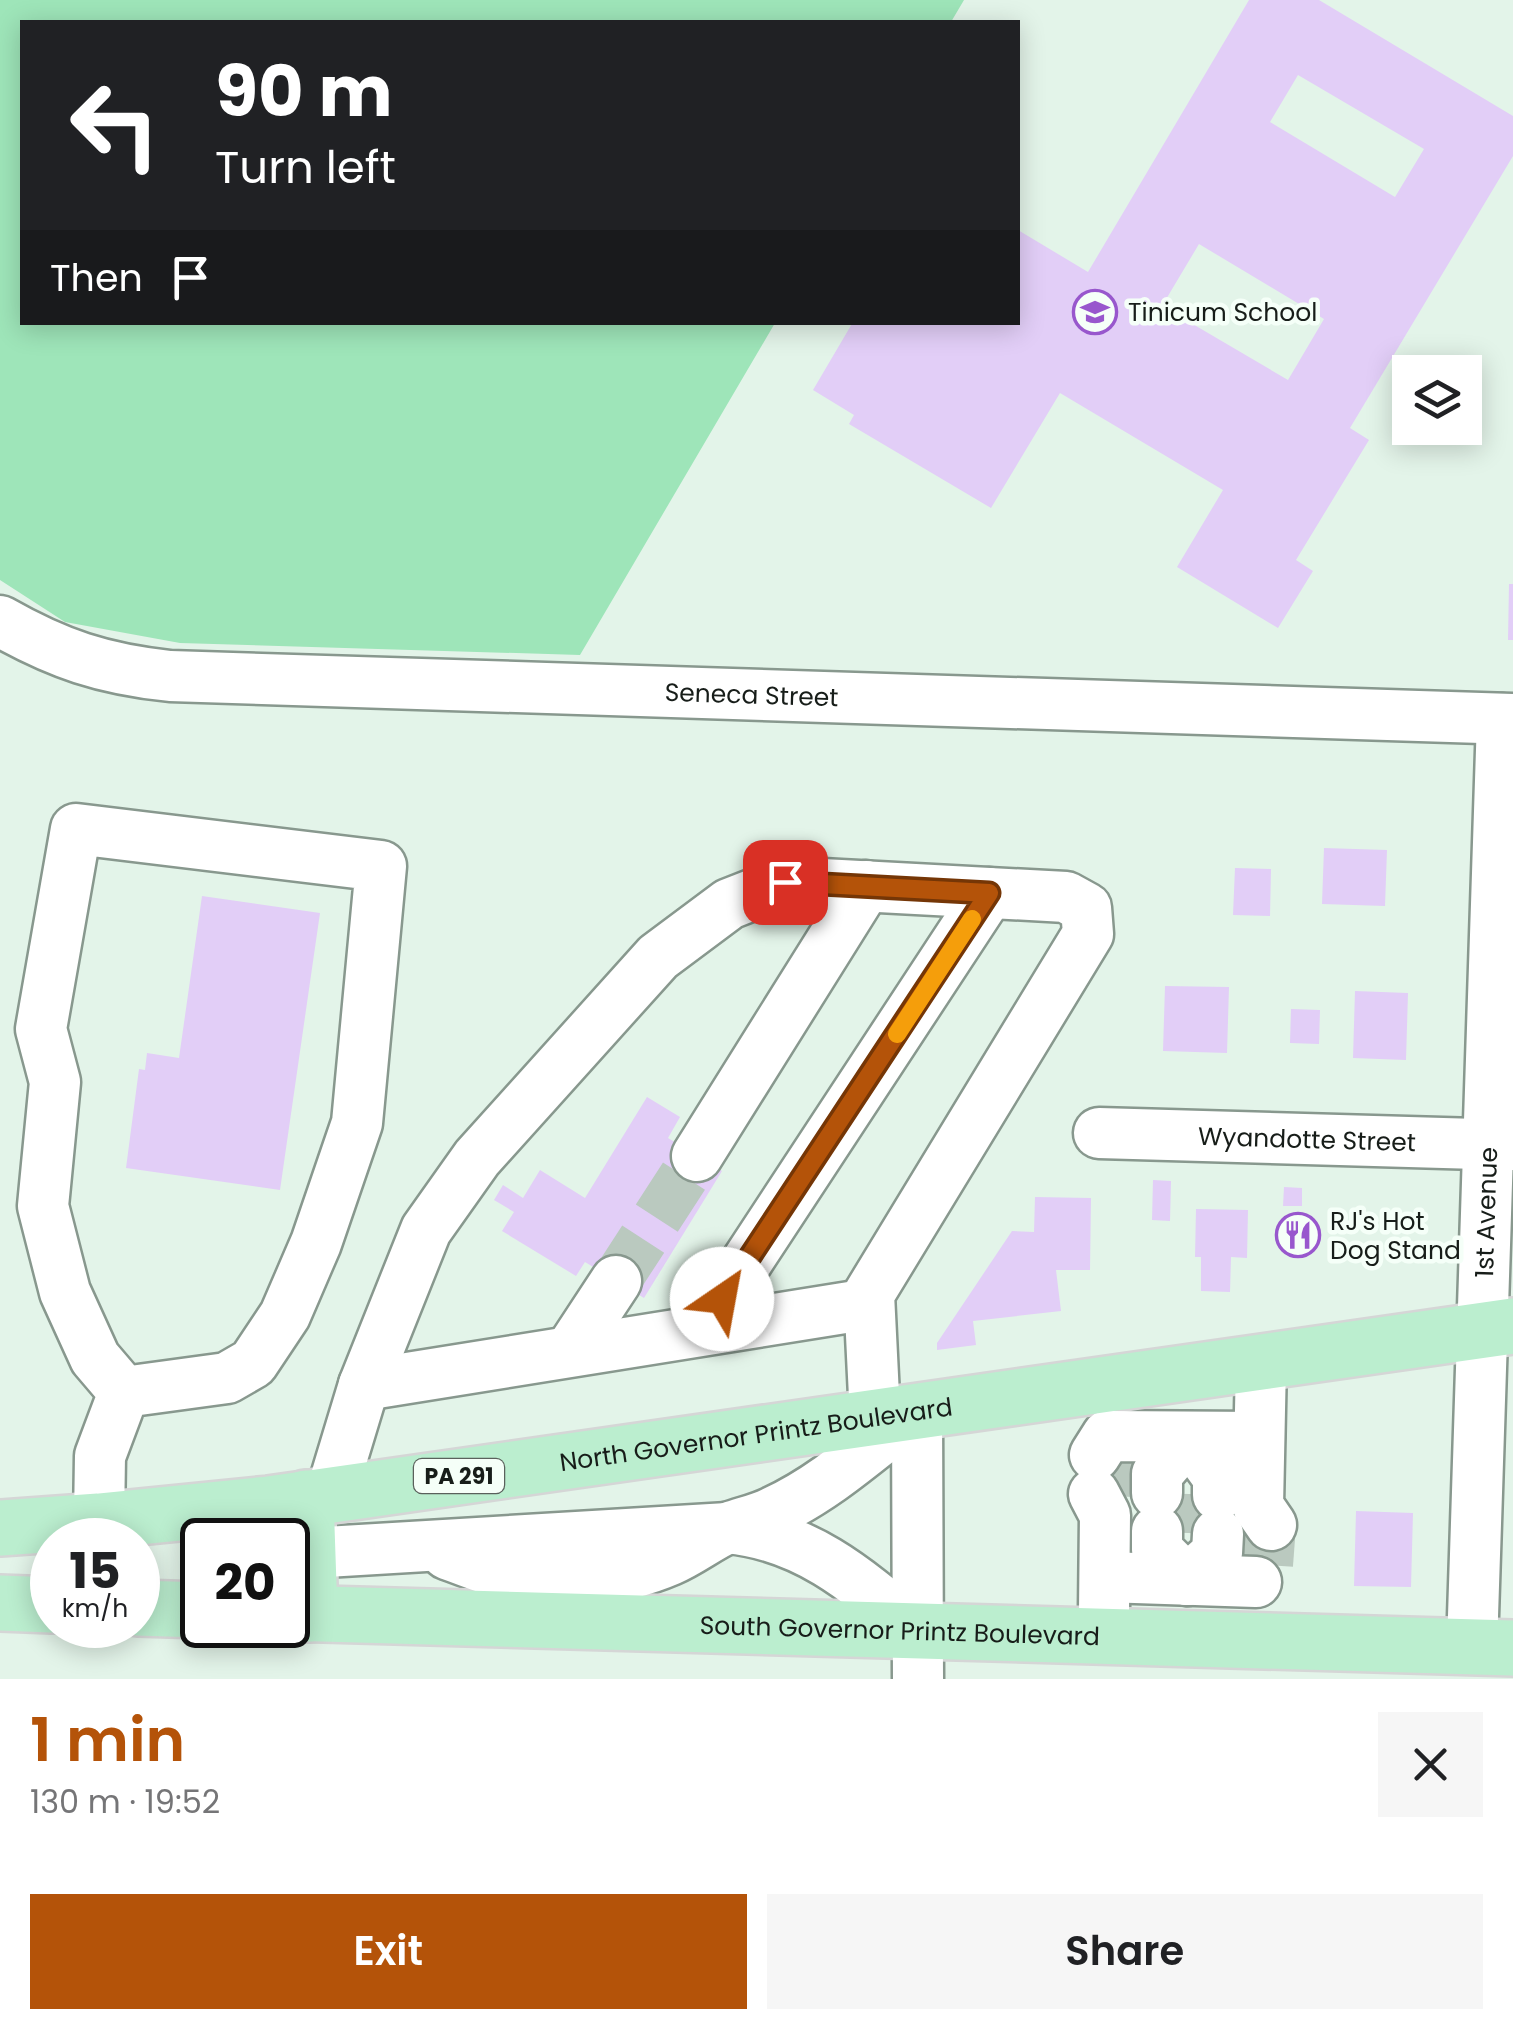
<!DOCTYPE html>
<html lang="en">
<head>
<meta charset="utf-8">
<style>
  :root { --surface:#fff; --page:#f6f6f6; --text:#202124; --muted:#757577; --accent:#b45309 }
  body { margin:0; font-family:Poppins,sans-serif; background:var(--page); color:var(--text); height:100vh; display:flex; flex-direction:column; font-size:38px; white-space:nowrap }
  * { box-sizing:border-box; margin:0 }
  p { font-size:32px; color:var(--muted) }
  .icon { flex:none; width:55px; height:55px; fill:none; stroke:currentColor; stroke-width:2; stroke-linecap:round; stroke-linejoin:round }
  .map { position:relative; height:1679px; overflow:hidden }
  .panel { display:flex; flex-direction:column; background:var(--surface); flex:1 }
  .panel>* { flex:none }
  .hud { position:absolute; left:20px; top:20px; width:1000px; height:305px; border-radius:0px; box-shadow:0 5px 25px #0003; background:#202124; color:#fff; overflow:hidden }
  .controls { position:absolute; left:1392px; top:355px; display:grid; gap:20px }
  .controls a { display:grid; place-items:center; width:90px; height:90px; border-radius:0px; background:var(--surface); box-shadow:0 5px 25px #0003; font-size:50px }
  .speed { position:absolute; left:30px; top:1518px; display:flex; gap:20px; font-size:50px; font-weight:700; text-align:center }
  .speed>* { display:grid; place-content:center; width:130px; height:130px; border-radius:50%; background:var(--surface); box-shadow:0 5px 25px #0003; line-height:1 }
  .speed small { font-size:25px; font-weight:400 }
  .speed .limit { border:5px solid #111; border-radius:15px; background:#fff; color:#111 }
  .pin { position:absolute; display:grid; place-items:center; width:85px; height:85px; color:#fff; margin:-42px; border-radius:20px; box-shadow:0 5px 15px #0006 }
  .me { position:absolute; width:110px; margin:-55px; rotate:33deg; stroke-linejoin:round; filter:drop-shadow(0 0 8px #0008) }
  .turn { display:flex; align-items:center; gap:35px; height:210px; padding:0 30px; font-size:45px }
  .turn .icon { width:130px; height:130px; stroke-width:2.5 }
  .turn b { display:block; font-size:70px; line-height:85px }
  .then { display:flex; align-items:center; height:95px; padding:0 30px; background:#0003; gap:20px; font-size:38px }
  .round { display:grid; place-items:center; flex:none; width:105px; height:105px; border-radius:0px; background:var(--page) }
  .head { display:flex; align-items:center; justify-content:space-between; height:170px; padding:0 30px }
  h1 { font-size:60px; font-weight:600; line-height:75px; color:var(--accent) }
  .button { display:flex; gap:20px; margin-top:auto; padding:20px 30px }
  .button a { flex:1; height:115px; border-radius:0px; background:var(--accent); color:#fff; font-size:40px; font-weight:600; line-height:115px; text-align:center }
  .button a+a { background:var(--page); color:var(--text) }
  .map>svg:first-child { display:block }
  .green { fill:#9ee5b9 }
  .building { fill:#e2cef7; fill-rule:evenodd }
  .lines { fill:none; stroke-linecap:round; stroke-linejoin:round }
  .minor-tunnel { stroke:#bac9bf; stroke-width:50; stroke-dasharray:50 25; stroke-linecap:butt }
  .minor-casing { stroke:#88988e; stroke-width:55 }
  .major-casing { stroke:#d5d6d6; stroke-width:60 }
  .minor { stroke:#fff; stroke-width:50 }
  .major { stroke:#bbeecf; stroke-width:55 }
  .route-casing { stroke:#753606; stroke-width:25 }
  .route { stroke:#b45309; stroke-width:18 }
  .slow { stroke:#f59e0b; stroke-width:18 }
  .labels { text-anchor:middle; stroke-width:9; stroke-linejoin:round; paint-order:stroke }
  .shield { fill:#f5fff8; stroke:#5a615c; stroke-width:2.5 }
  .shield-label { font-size:22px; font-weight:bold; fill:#171d19 }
  .poi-label { font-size:25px; fill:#171d19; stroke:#f5fff8; text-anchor:start }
  .street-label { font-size:25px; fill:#171d19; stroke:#f5fff8 }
</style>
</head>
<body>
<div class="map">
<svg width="1513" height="1679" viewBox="0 0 1513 1679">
  <rect width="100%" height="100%" fill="#e3f4e9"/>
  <path class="green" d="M0,0H964L951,22H22V322L775,323L580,655L180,643L65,622L0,580Z"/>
  <g class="building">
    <path d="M1249,0H1319L1513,116V156L1350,428L1369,440L1296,560L1313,571L1278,628L1177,567L1223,490L1060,393L991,508L849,424L854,415L813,390L853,322H1018V230L1088,272ZM1298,75L1424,149L1395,197L1270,122ZM1199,244L1324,319L1288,380L1162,306Z"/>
    <path d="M1509,584H1513V640H1508Z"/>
    <path d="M1324,848L1387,850L1385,906L1322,904Z"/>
    <path d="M1235,868L1271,869L1270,916L1233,915Z"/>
    <path d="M202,896L320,913L280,1190L126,1168L139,1069L145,1070L147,1053L179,1058Z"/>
    <path d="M1165,986L1229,987L1227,1053L1163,1051Z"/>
    <path d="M1355,991L1408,993L1406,1060L1353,1058Z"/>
    <path d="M1291,1009L1320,1010L1319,1044L1290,1043Z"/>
    <path d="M647,1097L680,1117L668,1138L722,1171L644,1298L585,1262L576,1276L502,1231L514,1212L494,1200L503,1185L523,1198L540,1170L585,1198Z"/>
    <path d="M1153,1180L1171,1181L1170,1221L1152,1220Z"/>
    <path d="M1284,1187L1302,1188V1206H1283Z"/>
    <path d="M1035,1197L1091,1198L1090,1270H1056L1061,1311L973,1321L976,1345L937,1350V1343L1012,1231L1034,1232Z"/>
    <path d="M1196,1209L1248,1210L1247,1258L1231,1257L1230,1292L1201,1291V1257H1195Z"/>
    <path d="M1286,1216L1312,1218L1310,1253L1284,1252Z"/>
    <path d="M1356,1511L1413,1513L1411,1587L1354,1586Z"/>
  </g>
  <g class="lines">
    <g class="minor-tunnel">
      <path d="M616,1281L697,1156"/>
      <path d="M1117,1496L1120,1456"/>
      <path d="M1188,1533L1189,1494"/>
      <path d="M1268,1565L1271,1525"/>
    </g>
    <defs>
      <g id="minor">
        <path id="s1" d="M0,621C58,654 103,669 170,676L1513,719"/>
        <path id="s2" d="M1099,1133L1513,1145"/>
        <path d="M697,1156L866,886"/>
        <path d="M702,1330L989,893"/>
        <path d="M570,1351L616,1281"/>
        <path d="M1261,1362L1258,1506L1271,1525"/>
        <path d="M364,1385L869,1304"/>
        <path d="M917,1411L918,1679"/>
        <path d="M1189,1437L1218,1477V1495"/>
        <path d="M1095,1455L1107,1436L1259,1437"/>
        <path d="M1157,1493V1474L1189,1437"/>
        <path d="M331,1494L364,1385L426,1230L477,1158L658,957L729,904L785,882L1066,897L1086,908L1088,934L869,1294L875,1417"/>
        <path d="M1094,1494L1105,1515L1104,1611"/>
        <path d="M99,1521L100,1456L124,1392L227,1378L253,1363L285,1315L316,1243L357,1123L381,866L76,829L41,1029L55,1082L43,1206L65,1292L95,1358L124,1392"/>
        <path d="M1157,1531V1550L1187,1580"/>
        <path d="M309,1553L728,1528C808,1536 859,1582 918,1632"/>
        <path d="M447,1554C466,1561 485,1569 505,1574C558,1587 619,1582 670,1560C691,1551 709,1536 730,1527C744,1522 759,1519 773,1512C826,1488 871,1446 917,1411"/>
        <path d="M1105,1577L1256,1582"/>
        <path d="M1187,1580L1217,1553L1218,1534"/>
        <path id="s3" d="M1472,1647L1502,719"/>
      </g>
      <g id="major">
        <path d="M306,1498L310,1614"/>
        <path id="s4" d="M0,1528L99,1521L269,1504L1513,1326"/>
        <path d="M0,1603L52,1605"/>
        <path d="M138,1608L202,1610"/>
        <path id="s5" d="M288,1613L1513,1648"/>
      </g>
    </defs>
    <use href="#minor" class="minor-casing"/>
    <use href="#major" class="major-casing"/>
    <use href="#minor" class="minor"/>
    <use href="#major" class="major"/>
  </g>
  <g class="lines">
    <defs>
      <path id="route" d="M722,1299L989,893L785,882"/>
    </defs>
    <use href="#route" class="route-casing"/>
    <use href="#route" class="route"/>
    <path class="slow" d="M897,1034L972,919"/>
  </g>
  <defs>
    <symbol id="school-ring" viewBox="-11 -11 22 22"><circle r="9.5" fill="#f5fff8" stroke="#9857cd" stroke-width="1.5"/><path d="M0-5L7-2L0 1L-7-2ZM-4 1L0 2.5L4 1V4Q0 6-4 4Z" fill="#9857cd"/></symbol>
    <symbol id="restaurant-ring" viewBox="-11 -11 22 22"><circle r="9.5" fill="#f5fff8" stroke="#9857cd" stroke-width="1.5"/><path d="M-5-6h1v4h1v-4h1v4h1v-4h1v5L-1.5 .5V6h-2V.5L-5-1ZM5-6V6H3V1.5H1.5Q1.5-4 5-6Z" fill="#9857cd"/></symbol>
  </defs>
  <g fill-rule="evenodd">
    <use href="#school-ring" x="1070" y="287" width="50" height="50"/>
    <use href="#restaurant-ring" x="1273" y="1210" width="50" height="50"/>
  </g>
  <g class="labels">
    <rect class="shield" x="414" y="1459" width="90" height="34" rx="8"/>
    <g class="shield-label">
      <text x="459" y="1484">PA 291</text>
    </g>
    <g class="poi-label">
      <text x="1128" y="321">Tinicum School</text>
      <text x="1330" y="1230">RJ's Hot<tspan x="1330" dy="29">Dog Stand</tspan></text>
    </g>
    <g class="street-label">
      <text dy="9" stroke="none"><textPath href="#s1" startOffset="762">Seneca Street</textPath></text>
      <text dy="9" stroke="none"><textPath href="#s2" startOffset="208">Wyandotte Street</textPath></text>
      <text dy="9" stroke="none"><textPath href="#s3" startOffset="435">1st Avenue</textPath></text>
      <text dy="9" stroke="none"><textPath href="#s4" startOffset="762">North Governor Printz Boulevard</textPath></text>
      <text dy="9" stroke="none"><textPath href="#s5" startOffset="612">South Governor Printz Boulevard</textPath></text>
    </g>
  </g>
</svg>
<div class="controls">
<a><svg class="icon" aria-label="layers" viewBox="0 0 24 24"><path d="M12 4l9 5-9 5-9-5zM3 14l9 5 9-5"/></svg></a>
</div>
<div class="speed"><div>15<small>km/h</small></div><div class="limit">20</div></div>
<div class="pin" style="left:785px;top:882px;background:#d93025"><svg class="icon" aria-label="arrive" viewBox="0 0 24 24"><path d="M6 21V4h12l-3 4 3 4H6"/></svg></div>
<svg class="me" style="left:722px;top:1299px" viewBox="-20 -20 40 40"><circle r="19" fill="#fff"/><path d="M0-13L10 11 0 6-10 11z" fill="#b45309"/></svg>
<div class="hud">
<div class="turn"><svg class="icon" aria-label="left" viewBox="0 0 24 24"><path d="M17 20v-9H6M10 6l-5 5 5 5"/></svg><div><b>90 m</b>Turn left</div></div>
<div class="then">Then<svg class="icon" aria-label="arrive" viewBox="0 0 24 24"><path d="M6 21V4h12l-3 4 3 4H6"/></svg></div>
</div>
</div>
<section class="panel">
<div class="head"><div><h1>1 min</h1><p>130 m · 19:52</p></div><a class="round"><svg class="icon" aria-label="close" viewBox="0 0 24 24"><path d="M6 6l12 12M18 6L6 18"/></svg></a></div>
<div class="button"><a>Exit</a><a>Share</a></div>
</section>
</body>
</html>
